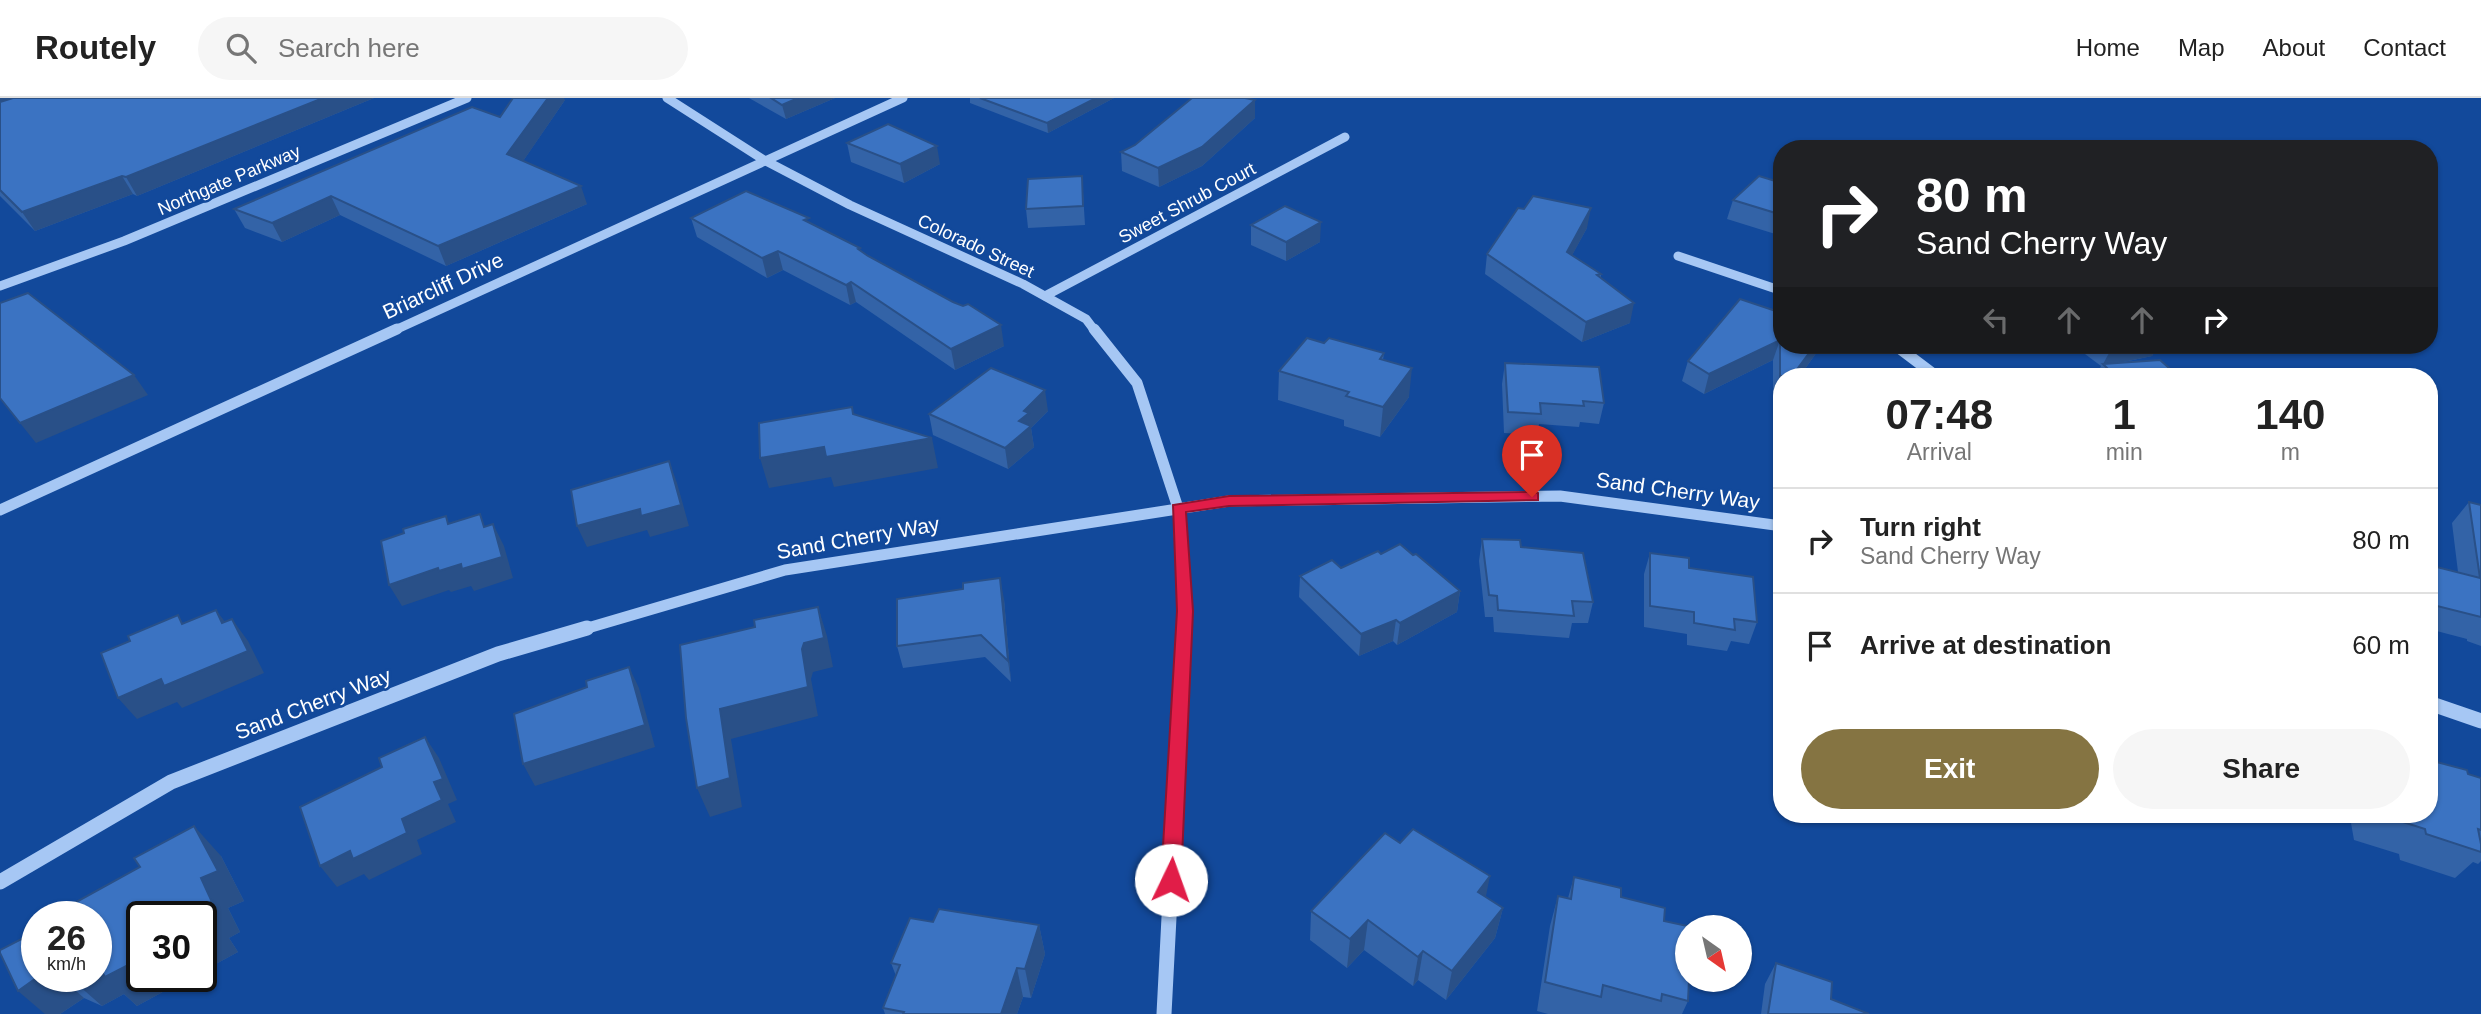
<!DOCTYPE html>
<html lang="en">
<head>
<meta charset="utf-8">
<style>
  :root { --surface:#fff; --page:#f6f6f6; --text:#222; --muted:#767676; --line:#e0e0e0; --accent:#857442 }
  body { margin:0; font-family:Helvetica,sans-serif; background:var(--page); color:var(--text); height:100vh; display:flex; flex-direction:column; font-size:26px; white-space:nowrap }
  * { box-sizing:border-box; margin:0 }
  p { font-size:23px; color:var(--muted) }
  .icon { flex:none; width:38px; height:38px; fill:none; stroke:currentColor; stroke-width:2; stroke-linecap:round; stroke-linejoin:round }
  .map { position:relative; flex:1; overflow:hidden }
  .sheet { position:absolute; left:1773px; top:270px; width:665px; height:455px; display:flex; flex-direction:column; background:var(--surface); border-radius:28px; box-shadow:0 2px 5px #0004 }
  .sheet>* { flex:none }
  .top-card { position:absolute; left:1773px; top:42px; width:665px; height:214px; border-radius:28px; box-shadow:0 2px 5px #0004; background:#202124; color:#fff; overflow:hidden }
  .needle { width:46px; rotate:146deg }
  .tools { position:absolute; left:1675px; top:817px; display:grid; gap:14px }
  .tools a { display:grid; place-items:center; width:77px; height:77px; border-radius:50%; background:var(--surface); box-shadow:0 2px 5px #0004; font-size:35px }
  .speed { position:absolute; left:21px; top:803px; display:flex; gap:14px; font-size:35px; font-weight:700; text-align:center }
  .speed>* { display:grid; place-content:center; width:91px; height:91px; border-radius:50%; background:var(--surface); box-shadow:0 2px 5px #0004; line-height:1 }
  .speed small { font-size:18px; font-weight:400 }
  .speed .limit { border:4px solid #111; border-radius:10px; background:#fff; color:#111 }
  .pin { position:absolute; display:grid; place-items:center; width:60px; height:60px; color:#fff; margin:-72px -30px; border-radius:50% 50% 50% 0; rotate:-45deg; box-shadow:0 0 7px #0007 }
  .pin .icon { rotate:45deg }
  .me { position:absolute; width:77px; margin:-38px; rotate:3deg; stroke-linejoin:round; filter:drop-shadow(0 0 5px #0008) }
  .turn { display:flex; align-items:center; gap:24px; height:147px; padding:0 28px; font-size:32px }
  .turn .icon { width:91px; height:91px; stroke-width:2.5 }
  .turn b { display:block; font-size:49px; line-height:60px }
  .lanes { display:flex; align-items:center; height:66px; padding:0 28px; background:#0003; justify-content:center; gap:35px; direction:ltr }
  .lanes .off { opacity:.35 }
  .eta { display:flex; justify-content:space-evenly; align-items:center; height:119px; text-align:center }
  .eta b { font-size:42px; font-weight:800; line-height:49px }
  .cta { display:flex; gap:14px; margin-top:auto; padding:14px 28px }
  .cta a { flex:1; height:80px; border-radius:42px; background:var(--accent); color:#fff; font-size:28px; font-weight:800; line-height:80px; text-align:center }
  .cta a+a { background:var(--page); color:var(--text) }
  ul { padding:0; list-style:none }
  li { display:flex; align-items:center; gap:21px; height:105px; padding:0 28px; border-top:2px solid var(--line) }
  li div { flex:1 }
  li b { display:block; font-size:26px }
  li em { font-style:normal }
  header { display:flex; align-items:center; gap:42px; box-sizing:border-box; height:98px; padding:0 35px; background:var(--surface); border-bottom:2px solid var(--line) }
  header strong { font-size:33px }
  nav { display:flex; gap:38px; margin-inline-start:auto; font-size:24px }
  .search { width:490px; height:63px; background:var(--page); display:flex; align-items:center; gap:18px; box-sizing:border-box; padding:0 24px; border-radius:38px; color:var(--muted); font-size:26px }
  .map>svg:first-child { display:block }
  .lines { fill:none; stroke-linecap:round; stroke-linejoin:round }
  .minor-far2 { stroke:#a6c7f4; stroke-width:9 }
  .minor-far1 { stroke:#a6c7f4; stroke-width:11 }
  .minor { stroke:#a6c7f4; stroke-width:15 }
  .wall { fill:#3363a7 }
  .shaded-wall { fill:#295088 }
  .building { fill:#3b73c2; stroke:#295088; stroke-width:2 }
  .route { fill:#e11d48; stroke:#92132f; stroke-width:2 }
  .labels { text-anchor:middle; stroke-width:5; stroke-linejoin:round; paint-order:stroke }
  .far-street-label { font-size:18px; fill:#fff; stroke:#12499b }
  .street-label { font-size:21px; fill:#fff; stroke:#12499b }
</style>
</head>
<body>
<header>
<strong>Routely</strong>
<div class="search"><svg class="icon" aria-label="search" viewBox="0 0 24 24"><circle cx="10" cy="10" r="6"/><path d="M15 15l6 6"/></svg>Search here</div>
<nav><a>Home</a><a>Map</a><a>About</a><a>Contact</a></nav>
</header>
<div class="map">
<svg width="2481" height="916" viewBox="0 0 2481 916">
  <rect width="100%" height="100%" fill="#12499b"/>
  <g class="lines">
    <g class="minor-far2">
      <path d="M667,0L764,62L850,107L1023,186L1086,221L1095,233"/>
      <path d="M1678,158L1782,193"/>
      <path d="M0,188L124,143L467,0"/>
      <path d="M1045,198L1345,39"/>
      <path d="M393,233L903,0"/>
    </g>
    <g class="minor-far1">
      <path d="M1094,231L1137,285L1178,410L1184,532"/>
      <path d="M1895,247L1936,278"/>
      <path d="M0,412L397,231"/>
      <path d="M581,532L785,472L1229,403L1560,398L1782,428"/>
    </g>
    <g class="minor">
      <path d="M2429,605L2481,623"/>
      <path d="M0,784L171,684L498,556L587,530"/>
      <path d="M1164,916L1184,530"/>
    </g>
  </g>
  <g class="wall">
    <path d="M0,0H374L137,98L133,96L35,133L0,98Z"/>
    <path d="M749,0H835L786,21Z"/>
    <path d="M970,0H1114L1048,35L970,5Z"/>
    <path d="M565,2L523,63L587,106L446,168L340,117L282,144L245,130L234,111Z"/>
    <path d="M1255,2V20L1202,68L1159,89L1122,73L1121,54Z"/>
    <path d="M847,45L940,66L904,85L851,64Z"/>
    <path d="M1082,78L1085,127L1028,130L1026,111Z"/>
    <path d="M1782,85V138L1727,121L1733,102Z"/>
    <path d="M691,120L810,125L861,154L1004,248L955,272L856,204L850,207L783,172L767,180L697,139Z"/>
    <path d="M1251,127L1320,144L1286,163L1251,147Z"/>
    <path d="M1587,130L1572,157L1601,176V180L1630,225L1582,244L1485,176L1487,156Z"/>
    <path d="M1782,215V247H1821L1819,251L1800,278H1782V361L1773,359V262L1704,296L1682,283L1688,263Z"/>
    <path d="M1324,245L1384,255L1383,262L1409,299L1380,339L1344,328V322L1278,302L1279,273Z"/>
    <path d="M2073,247H2158L2152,258L2119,265L2178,278H2096L2101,268Z"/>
    <path d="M1505,265L1604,305L1599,326L1580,324L1579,329L1539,326L1537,337L1504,335L1502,286Z"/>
    <path d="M1048,313L1031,330L1034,349L1008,371L933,337L929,316Z"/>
    <path d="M2469,404L2481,407V548L2467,543V541L2429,531V467L2458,474L2452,425Z"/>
    <path d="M1482,441L1521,449L1593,504L1588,525H1572L1569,540L1494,534L1493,519H1485L1479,463Z"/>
    <path d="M1650,455L1689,470L1757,524L1749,546L1731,543L1727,553L1687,547V536L1644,529V476Z"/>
    <path d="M1381,456L1413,457L1460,493L1457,514L1397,547L1393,543L1359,558L1299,499L1300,478L1341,470Z"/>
    <path d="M963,491L1004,501L1011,584L985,559L903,570L897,548Z"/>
    <path d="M2468,676L2481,680V763L2478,766L2473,764L2455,780L2400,762L2399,756L2354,742L2351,725L2340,721L2339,716H2429Z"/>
    <path d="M221,758L244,803L228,810L240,834L229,840L238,854L201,874V819L142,878H192L137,908L124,896L102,908L84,900L60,916H45L37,878H96Z"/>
    <path d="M1574,779L1621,799L1664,823L1688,903L1682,916H1548L1537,913L1550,828L1558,798L1568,800Z"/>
    <path d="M1486,799L1503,810L1495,840L1446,902L1418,882L1413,888L1364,852L1347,870L1310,842L1311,813Z"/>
    <path d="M933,824L1039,827L1045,856L1031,900L1023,899L1017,916H885L883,910L896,878L891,865Z"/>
    <path d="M1776,865L1831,901L1869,916H1761L1765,886Z"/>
  </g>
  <g class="shaded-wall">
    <path d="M0,0H33L0,11Z"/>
    <path d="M323,0H374L137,98L126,79Z"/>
    <path d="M548,0H564L565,2L515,75L507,56Z"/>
    <path d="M798,0H835L786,21L782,7Z"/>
    <path d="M1096,0H1114L1048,35L1047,25Z"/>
    <path d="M1255,2V20L1202,68L1159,89L1158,70Z"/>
    <path d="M937,48L940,66L904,85L900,66Z"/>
    <path d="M122,78L133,96L35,133L22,114Z"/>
    <path d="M581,88L587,106L446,168L438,148Z"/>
    <path d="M331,98L340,117L282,144L272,125Z"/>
    <path d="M1591,110L1587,130L1563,174L1567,154Z"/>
    <path d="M1321,124L1320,144L1286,163V144Z"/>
    <path d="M778,153L783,172L767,180L762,160Z"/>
    <path d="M851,184L856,204L850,207L846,187Z"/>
    <path d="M1634,205L1630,225L1582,244L1586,224Z"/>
    <path d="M1001,227L1004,248L955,272L951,251Z"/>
    <path d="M1780,242L1773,262L1704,296L1709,276Z"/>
    <path d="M1815,247H1821L1819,251L1800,278H1792Z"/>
    <path d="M2118,247H2158L2152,258L2104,268L2103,266L2113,248Z"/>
    <path d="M1412,270L1409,299L1380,339L1383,309Z"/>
    <path d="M134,277L148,297L36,345L20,325Z"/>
    <path d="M1045,292L1048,313L1031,330L1034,349L1008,371L1005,350L1024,313Z"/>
    <path d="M932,340L938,370L834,389L831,379L769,390L760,360L824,349Z"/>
    <path d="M669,363L677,385L689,428L650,439L647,432L587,449L577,428Z"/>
    <path d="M493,426L504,448L513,480L474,493L471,488L451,494L449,492L402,508L389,487L438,470L461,466Z"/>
    <path d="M1000,480L1004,501L1011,584L1008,563Z"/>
    <path d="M1460,493L1457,514L1397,547L1400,525Z"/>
    <path d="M818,509L827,538L833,569L813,574L811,581L818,618L731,641L742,709L710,719L697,690L720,611L802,551Z"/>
    <path d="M216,512L232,533L222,525Z"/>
    <path d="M232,521L248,543L264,575L182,610L177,604L137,621L118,600Z"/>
    <path d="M1396,522L1393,543L1359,558L1361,536Z"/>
    <path d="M629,569L639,590L655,649L535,688L523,666Z"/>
    <path d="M425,639L439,660L457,702L448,706L456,724L417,742L422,756L369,782L364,776L337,789L320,768L350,753L402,721L434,684Z"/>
    <path d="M194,728L221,758L244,803L228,810L240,834L229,840L238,854L201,874V780Z"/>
    <path d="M1490,778L1484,808L1478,794Z"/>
    <path d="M1503,810L1495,840L1446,902L1452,873Z"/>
    <path d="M1368,822L1364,852L1347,870L1350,841Z"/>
    <path d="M1039,827L1045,856L1031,900L1025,871Z"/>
    <path d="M1423,853L1418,882L1413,888L1418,859Z"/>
    <path d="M142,860V878H192L137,908L124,896L102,908L69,879L96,878V865Z"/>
    <path d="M1017,870L1023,899L1017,916H1001Z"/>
    <path d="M39,878H59L84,900L60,916H45L18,893Z"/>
  </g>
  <g class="building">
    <path d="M13,0H323L126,79L122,78L22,114L0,92V4Z"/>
    <path d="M513,0H548L507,56L581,88L438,148L331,98L272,125L234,111L472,9L500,19Z"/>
    <path d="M771,0H798L782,7Z"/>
    <path d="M980,0H1096L1047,25Z"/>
    <path d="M1192,0H1245L1255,2L1202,49L1158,70L1121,54L1135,47Z"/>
    <path d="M888,26L937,48L900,66L847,45Z"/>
    <path d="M1082,78L1083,108L1026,111L1028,81Z"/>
    <path d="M1759,78L1782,85V117L1733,102Z"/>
    <path d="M746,93L809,120L804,122L860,150L858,151L868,158L953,204L963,208L968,206L1001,227L951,251L851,184L846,187L778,153L762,160L691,120Z"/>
    <path d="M1533,98L1591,110L1567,154L1601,176L1597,177L1634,205L1586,224L1487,156L1518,110L1524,111Z"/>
    <path d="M1285,108L1321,124L1286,144L1251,127Z"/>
    <path d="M28,195L134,277L20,325L0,300V205Z"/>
    <path d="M1740,201L1782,215V247H1815L1792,278H1782V338H1780V242L1709,276L1688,263Z"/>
    <path d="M1307,240L1324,245L1329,240L1384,255L1380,261L1412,270L1383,309L1346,298L1349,294L1279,273Z"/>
    <path d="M2160,262L2178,278H2115L2103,266Z"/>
    <path d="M1505,265L1599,269L1604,305L1583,303L1584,308L1540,305L1541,316L1508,314Z"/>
    <path d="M991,270L1045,292L1024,313L1029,315L1019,323L1031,328L1005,350L929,316Z"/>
    <path d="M852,309L853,316L932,340L826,359L824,349L760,360L759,325Z"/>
    <path d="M669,363L681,407L641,418L640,411L577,428L571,392Z"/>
    <path d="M2469,404L2481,407V519L2429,506V467L2480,480Z"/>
    <path d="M480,416L484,429L493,426L502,459L462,471L461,466L439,473L438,470L389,487L381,443L404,435L403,431L446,418L448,426Z"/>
    <path d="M1482,441L1520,442L1521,449L1583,455L1593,504L1572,503L1574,518L1498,512L1497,498L1489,497Z"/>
    <path d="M1400,446L1413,457L1416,456L1460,493L1400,525L1396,522L1361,536L1300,478L1332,462L1341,470L1378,453L1381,456Z"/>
    <path d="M1650,455L1689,460V470L1753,479L1757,524L1734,521L1735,532L1694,525V514L1650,508Z"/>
    <path d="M1000,480L1008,563L981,537L897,548V501L963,491V485Z"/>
    <path d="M818,509L824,540L804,545L802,551L808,589L720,611L730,680L697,690L686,620L680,547L755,529L754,522Z"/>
    <path d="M216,512L222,525L232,521L248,553L164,588L161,581L118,600L101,555L130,543L128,538L178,517L182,526Z"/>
    <path d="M629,569L645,627L523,666L514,616L587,589L586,583Z"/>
    <path d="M425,639L443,681L434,684L442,702L402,721L407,735L353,761L350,753L320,768L300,709L382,669L379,660Z"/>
    <path d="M2429,662L2467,672L2468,676L2481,680V732L2478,731L2481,746V754L2426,736L2425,731L2378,716H2429Z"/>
    <path d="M194,728L218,773L201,780L212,804L201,810L210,825L201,829V819H142V860L105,879L97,865H96V819H49L140,769L134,760Z"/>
    <path d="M1413,731L1490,778L1478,794L1503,810L1452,873L1423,853L1418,859L1368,822L1350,841L1311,813L1385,735L1400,745Z"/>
    <path d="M1574,779L1621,790V799L1665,810L1664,823L1692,829L1687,830V882H1689L1688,903L1662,896L1661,903L1603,887L1601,899L1545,884L1558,798L1571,801Z"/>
    <path d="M939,811L1039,827L1025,871L1017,870L1001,916H903L904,914L883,910L900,867L891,865L910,820L933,824Z"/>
    <path d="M37,833V878H39L18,893L0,855V852Z"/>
    <path d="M1776,865L1832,884L1831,901L1869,916H1768Z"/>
  </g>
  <path class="route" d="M1532,394L1538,395V402L1229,408L1186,414L1193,513L1181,782L1178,788L1171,790L1164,788L1161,782L1177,513L1173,407L1229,398Z"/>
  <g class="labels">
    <g class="far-street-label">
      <text transform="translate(229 82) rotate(-23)" y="6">Northgate Parkway</text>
      <text transform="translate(1187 105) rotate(-28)" y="6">Sweet Shrub Court</text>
      <text transform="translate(976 148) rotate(25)" y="6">Colorado Street</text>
    </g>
    <g class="street-label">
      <text transform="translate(443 188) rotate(-25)" y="7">Briarcliff Drive</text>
      <text transform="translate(1678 393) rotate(8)" y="7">Sand Cherry Way</text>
      <text transform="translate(858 440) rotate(-10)" y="7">Sand Cherry Way</text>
      <text transform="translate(313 606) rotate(-21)" y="7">Sand Cherry Way</text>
    </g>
  </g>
</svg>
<div class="tools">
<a><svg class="needle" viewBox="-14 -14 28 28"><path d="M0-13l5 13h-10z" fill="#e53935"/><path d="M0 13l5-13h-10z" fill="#767676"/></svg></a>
</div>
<div class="speed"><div>26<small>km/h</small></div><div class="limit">30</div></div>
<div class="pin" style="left:1532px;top:399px;background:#d93025"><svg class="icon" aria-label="arrive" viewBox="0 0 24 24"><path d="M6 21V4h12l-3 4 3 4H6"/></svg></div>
<svg class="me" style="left:1171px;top:782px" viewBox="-20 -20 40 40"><circle r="19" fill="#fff"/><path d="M0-13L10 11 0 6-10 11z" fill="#e11d48"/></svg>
<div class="top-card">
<div class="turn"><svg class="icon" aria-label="right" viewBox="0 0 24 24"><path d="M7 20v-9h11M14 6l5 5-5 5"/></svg><div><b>80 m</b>Sand Cherry Way</div></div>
<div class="lanes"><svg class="icon off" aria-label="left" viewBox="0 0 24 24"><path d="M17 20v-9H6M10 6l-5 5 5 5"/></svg><svg class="icon off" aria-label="ahead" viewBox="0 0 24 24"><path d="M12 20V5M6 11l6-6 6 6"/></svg><svg class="icon off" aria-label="ahead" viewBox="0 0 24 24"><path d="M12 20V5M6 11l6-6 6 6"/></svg><svg class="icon" aria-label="right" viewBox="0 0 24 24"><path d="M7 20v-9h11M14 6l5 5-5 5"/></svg></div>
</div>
<section class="sheet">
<div class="eta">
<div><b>07:48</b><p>Arrival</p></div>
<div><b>1</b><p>min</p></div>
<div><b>140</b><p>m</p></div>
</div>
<ul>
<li><svg class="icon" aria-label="right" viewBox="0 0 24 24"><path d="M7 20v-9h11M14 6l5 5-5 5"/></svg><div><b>Turn right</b><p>Sand Cherry Way</p></div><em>80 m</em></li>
<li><svg class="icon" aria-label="arrive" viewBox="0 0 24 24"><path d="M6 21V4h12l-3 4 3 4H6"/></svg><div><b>Arrive at destination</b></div><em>60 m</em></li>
</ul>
<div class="cta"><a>Exit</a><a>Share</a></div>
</section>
</div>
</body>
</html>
